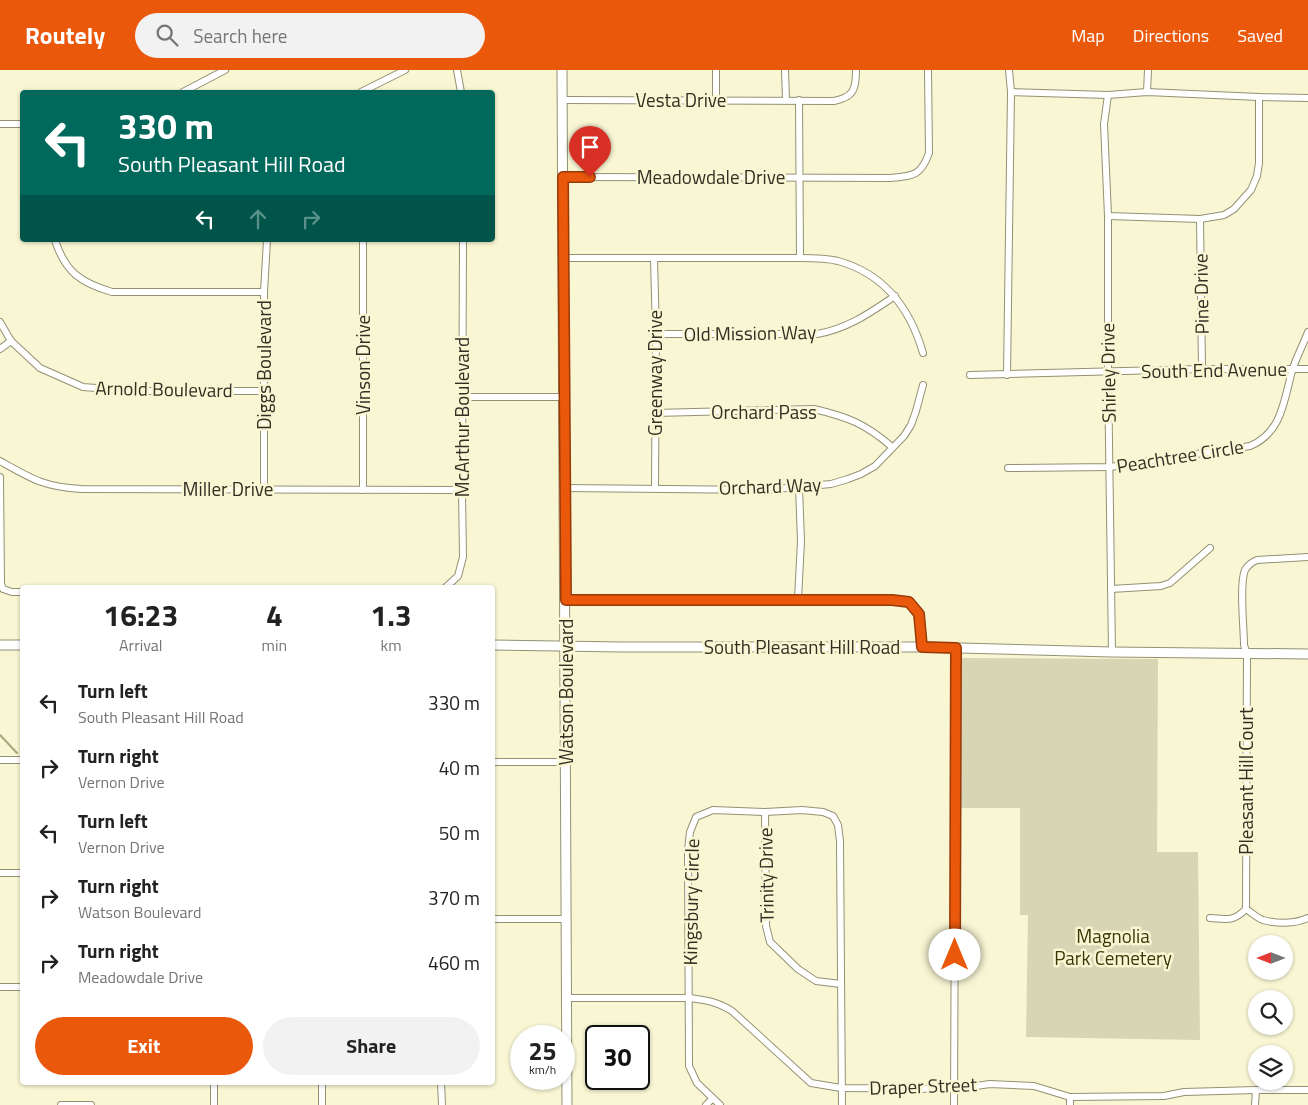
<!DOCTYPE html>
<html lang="en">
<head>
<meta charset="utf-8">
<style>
  :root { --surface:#fff; --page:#f2f2f2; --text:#222; --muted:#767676; --accent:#ea580c }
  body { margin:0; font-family:"Titillium Web",sans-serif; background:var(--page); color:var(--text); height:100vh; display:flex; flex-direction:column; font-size:19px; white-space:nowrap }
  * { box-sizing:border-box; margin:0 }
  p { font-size:16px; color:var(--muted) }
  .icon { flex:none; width:28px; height:28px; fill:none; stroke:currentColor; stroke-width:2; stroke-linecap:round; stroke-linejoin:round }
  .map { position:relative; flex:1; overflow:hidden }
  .details { position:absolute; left:20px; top:515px; width:475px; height:500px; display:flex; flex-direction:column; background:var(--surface); border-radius:5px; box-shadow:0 1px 4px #0004 }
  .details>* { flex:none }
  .banner { position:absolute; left:20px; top:20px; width:475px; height:152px; border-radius:5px; box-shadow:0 1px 4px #0004; background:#00695c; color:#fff; overflow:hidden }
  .needle { width:32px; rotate:270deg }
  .controls { position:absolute; left:1248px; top:865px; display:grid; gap:10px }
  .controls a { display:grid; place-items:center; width:45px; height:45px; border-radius:50%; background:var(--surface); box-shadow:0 1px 4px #0004; font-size:25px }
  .speed { position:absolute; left:510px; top:955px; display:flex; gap:10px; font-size:25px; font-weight:700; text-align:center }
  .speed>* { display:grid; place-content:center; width:65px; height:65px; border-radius:50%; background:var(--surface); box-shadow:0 1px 4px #0004; line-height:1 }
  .speed small { font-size:12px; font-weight:400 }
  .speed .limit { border:2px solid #111; border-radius:8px; background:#fff; color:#111 }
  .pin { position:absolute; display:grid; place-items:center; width:42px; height:42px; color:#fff; margin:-51px -21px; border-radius:50% 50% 50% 0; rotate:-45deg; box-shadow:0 0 5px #0007 }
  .pin .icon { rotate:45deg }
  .me { position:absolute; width:55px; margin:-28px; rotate:0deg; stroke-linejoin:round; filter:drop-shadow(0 0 4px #0008) }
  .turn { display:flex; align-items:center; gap:18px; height:105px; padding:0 15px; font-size:22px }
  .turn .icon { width:65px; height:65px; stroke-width:2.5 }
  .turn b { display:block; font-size:35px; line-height:42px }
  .lanes { display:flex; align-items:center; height:48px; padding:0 15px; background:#0003; justify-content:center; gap:25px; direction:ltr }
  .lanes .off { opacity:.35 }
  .eta { display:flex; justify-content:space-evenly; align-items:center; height:85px; text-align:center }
  .eta b { font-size:30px; font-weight:700; line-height:35px }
  .primary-button { display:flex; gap:10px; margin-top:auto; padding:10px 15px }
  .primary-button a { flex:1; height:58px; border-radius:30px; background:var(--accent); color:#fff; font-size:20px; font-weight:700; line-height:58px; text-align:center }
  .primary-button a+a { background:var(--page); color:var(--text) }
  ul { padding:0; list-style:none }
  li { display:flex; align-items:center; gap:15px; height:65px; padding:0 15px }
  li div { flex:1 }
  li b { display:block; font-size:19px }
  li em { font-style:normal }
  header { display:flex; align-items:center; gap:30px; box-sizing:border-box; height:70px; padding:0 25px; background:var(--accent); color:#fff }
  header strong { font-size:24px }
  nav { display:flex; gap:28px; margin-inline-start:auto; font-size:18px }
  .search { width:350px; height:45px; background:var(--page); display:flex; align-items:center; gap:12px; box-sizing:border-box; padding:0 18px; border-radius:28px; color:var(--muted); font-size:19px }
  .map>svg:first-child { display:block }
  .green { fill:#d8d5b4 }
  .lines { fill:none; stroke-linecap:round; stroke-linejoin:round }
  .stream { stroke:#a8a57f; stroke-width:2 }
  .street-casing { stroke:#949173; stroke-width:8 }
  .secondary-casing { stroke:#949173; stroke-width:11 }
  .street { stroke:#fff; stroke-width:6 }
  .secondary { stroke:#fff; stroke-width:9 }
  .route-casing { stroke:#983908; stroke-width:12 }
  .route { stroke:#ea580c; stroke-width:9 }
  .labels { text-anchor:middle; stroke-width:5; stroke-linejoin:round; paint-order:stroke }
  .street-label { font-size:19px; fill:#313023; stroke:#f9f6d4 }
  .park-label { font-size:19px; fill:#3c3705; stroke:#f9f6d4 }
</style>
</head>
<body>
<header>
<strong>Routely</strong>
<div class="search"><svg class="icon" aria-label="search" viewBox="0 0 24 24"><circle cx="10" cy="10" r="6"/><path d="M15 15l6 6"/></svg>Search here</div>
<nav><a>Map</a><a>Directions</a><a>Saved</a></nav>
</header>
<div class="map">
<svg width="1308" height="1035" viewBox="0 0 1308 1035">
  <rect width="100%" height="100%" fill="#f9f6d4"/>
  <path class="green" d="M961,588L1158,589L1157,782H1198L1200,970L1026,967L1028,845H1020V738H960Z"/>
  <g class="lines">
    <path class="stream" d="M0,665L17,683"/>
    <defs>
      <g id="street">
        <path d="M457,0L461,22"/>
        <path d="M716,0V30"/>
        <path d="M785,0L786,30"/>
        <path d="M1009,0L1011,22"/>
        <path d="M183,22L225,0"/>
        <path d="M361,22L405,0"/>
        <path d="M1147,22L1148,0"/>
        <path d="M1108,25L1104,54L1108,146V302L1112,582"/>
        <path d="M563,30L834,31C854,27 856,19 856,0"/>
        <path d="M799,30L800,188"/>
        <path d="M0,54H22"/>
        <path d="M563,107L890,108C913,106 921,106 929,83L928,0"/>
        <path d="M1108,146L1200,149L1224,145L1234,139L1251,120L1257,106L1259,93V27"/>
        <path d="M1200,149L1202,299"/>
        <path d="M55,170C65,202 81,213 112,222H264"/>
        <path d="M363,170V420"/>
        <path d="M563,188H800C812,188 826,188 838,191C885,204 910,238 923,283"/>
        <path d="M654,189L656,264L655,418"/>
        <path d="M0,252L11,271L40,298L83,317L136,321H264"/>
        <path d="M656,264H817C847,259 870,243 895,226"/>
        <path d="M0,279L11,271"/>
        <path d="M970,305L1202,299H1308"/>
        <path d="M1007,305L1011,22L1108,25L1147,22L1259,27L1308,28"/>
        <path d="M463,327H565"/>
        <path d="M655,343L814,339C848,347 866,354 892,377"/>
        <path d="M0,391C32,409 44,417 81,419L462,420"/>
        <path d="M1008,398L1110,397L1250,376C1282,363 1284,330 1292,301C1296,288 1303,275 1308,262"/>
        <path d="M0,407L1,514L3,519L12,522H22"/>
        <path d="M565,418L765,420L831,414L848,409L861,404L875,396L904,366L911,355L916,341L923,315"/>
        <path d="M264,419V222L267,170"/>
        <path d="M1308,487L1257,490C1252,492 1248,495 1245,500C1239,514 1244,558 1244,575L1247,584L1246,839C1251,842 1257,848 1263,850C1277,854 1295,854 1308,848"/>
        <path d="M445,518L458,506L463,487L462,420L463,170"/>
        <path d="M1111,519L1161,516L1170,513L1210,478"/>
        <path d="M566,529L892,530L909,532L919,544L922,577"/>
        <path d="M798,529L801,471L799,417"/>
        <path d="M0,690H22"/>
        <path d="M492,692H567"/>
        <path d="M765,742L766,856L770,872L798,899L816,911L841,914"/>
        <path d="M0,803H22"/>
        <path d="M1210,848C1227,849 1233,852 1246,839"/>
        <path d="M492,849H567"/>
        <path d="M0,917H22"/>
        <path d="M567,928H690C706,930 718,932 732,941L811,1013L841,1018L955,1019L990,1014L1034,1016L1070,1027L1164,1026L1184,1022L1256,1020H1308"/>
        <path d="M214,1012V1035"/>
        <path d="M322,1012V1035"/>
        <path d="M441,1012L442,1035"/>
        <path d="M61,1035H91"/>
        <path d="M706,1035L712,1029"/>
        <path d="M720,1035L697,1013L689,996L688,780L690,762L696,747L713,740L765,742L802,740L823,742L833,746L838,755L840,771L842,1035"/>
        <path d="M954,1035L956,578"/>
        <path d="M1070,1035V1027"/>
        <path d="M1255,1035L1256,1020"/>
      </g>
      <g id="secondary">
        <path d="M562,0L567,1035"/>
        <path d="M0,575H22"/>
        <path d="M492,575L622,577H922L1112,582L1308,584"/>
      </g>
    </defs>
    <use href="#street" class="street-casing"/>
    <use href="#secondary" class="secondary-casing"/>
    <use href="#street" class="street"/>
    <use href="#secondary" class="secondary"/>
  </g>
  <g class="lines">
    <defs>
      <path id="route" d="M590,107H563L566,530H892L909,532L919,544L922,577L956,578L955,885"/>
    </defs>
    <use href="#route" class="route-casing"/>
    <use href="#route" class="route"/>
  </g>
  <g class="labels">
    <g class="street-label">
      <text x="681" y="37">Vesta Drive</text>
      <text x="711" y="114">Meadowdale Drive</text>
      <text transform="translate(1201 224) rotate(-91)" y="7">Pine Drive</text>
      <text transform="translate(750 263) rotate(-1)" y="7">Old Mission Way</text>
      <text transform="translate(264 295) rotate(-90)" y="7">Diggs Boulevard</text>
      <text transform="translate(363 295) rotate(-90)" y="7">Vinson Drive</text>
      <text transform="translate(1214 300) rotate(-1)" y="7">South End Avenue</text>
      <text transform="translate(655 303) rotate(-90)" y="7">Greenway Drive</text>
      <text transform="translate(1108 303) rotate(-91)" y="7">Shirley Drive</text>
      <text transform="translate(164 319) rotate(1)" y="7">Arnold Boulevard</text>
      <text x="764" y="349">Orchard Pass</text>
      <text transform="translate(462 347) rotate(-90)" y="7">McArthur Boulevard</text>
      <text transform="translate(1180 386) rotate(-9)" y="7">Peachtree Circle</text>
      <text transform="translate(770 416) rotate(-2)" y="7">Orchard Way</text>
      <text x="228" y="426">Miller Drive</text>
      <text x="802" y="584">South Pleasant Hill Road</text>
      <text transform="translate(566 622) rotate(-90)" y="7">Watson Boulevard</text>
      <text transform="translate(1246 711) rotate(-90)" y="7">Pleasant Hill Court</text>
      <text transform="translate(766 805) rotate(-91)" y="7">Trinity Drive</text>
      <text transform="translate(691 832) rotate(-89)" y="7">Kingsbury Circle</text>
      <text transform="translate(923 1016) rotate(-2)" y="7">Draper Street</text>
    </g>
    <g class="park-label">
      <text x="1113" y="873">Magnolia<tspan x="1113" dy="22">Park Cemetery</tspan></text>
    </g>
  </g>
</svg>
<div class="controls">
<a><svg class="needle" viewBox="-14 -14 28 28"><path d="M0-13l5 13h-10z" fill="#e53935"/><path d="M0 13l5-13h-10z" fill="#767676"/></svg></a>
<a><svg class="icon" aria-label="search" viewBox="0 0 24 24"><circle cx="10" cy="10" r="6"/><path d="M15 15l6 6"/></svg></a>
<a><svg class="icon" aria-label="layers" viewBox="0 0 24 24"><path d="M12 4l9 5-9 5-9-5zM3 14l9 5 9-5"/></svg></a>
</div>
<div class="speed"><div>25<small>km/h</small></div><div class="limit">30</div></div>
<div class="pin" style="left:590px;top:107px;background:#d93025"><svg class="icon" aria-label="arrive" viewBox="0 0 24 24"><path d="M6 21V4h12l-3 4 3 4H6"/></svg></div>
<svg class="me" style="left:955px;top:885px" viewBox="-20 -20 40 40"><circle r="19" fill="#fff"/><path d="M0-13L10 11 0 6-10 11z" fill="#ea580c"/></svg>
<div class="banner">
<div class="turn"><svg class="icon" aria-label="left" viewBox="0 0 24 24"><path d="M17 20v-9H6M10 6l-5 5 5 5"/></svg><div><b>330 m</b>South Pleasant Hill Road</div></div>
<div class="lanes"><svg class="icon" aria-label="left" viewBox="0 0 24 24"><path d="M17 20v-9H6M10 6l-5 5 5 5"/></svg><svg class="icon off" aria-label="ahead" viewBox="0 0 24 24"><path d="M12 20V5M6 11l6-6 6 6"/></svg><svg class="icon off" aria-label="right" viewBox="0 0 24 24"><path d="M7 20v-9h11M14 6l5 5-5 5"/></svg></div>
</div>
<section class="details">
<div class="eta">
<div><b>16:23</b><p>Arrival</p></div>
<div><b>4</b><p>min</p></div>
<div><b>1.3</b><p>km</p></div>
</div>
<ul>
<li><svg class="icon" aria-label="left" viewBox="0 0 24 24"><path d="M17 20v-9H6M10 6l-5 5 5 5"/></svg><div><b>Turn left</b><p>South Pleasant Hill Road</p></div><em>330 m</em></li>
<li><svg class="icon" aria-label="right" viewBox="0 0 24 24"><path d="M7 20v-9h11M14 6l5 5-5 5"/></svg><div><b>Turn right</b><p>Vernon Drive</p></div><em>40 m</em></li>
<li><svg class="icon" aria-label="left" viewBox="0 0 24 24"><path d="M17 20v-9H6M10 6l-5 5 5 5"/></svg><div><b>Turn left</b><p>Vernon Drive</p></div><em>50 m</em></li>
<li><svg class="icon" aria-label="right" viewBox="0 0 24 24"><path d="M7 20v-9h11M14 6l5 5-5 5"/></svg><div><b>Turn right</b><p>Watson Boulevard</p></div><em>370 m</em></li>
<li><svg class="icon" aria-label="right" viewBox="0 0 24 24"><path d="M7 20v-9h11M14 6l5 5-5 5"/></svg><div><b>Turn right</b><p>Meadowdale Drive</p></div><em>460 m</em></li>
</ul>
<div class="primary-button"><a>Exit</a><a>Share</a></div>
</section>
</div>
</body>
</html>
